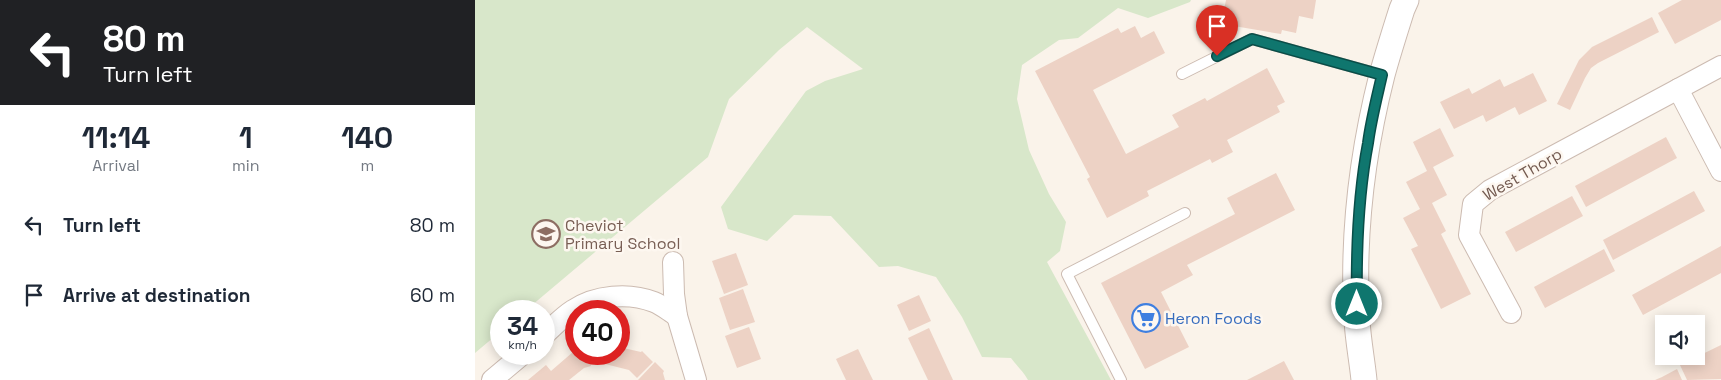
<!DOCTYPE html>
<html lang="en">
<head>
<meta charset="utf-8">
<style>
  :root { --surface:#fff; --page:#f2f2f3; --text:#1f2937; --muted:#747a83 }
  body { margin:0; font-family:"Space Grotesk",sans-serif; background:var(--page); color:var(--text); height:100vh; display:flex; flex-direction:column; font-size:19px; white-space:nowrap }
  * { box-sizing:border-box; margin:0 }
  p { font-size:16px; color:var(--muted) }
  .icon { flex:none; width:28px; height:28px; fill:none; stroke:currentColor; stroke-width:2; stroke-linecap:round; stroke-linejoin:round }
  .map { position:relative; flex:1; overflow:hidden }
  .side { display:flex; flex-direction:column; background:var(--surface); width:475px }
  .side>* { flex:none }
  .top-card { background:#202124; color:#fff; overflow:hidden }
  .fabs { position:absolute; left:1180px; top:315px; display:grid; gap:10px }
  .fabs a { display:grid; place-items:center; width:50px; height:50px; border-radius:0px; background:var(--surface); box-shadow:0 2px 12px #0003; font-size:25px }
  .speed { position:absolute; left:15px; top:300px; display:flex; gap:10px; font-size:25px; font-weight:700; text-align:center }
  .speed>* { display:grid; place-content:center; width:65px; height:65px; border-radius:50%; background:var(--surface); box-shadow:0 2px 12px #0003; line-height:1 }
  .speed small { font-size:12px; font-weight:400 }
  .speed .limit { border:8px solid #d22; background:#fff; color:#111 }
  .pin { position:absolute; display:grid; place-items:center; width:42px; height:42px; color:#fff; margin:-51px -21px; border-radius:50% 50% 50% 0; rotate:-45deg; box-shadow:0 0 5px #0007 }
  .pin .icon { rotate:45deg }
  .me { position:absolute; width:55px; margin:-28px; rotate:0deg; stroke-linejoin:round; filter:drop-shadow(0 0 4px #0008) }
  .turn { display:flex; align-items:center; gap:18px; height:105px; padding:0 20px; font-size:22px }
  .turn .icon { width:65px; height:65px; stroke-width:2.5 }
  .turn b { display:block; font-size:35px; line-height:42px }
  .eta { display:flex; justify-content:space-evenly; align-items:center; height:85px; text-align:center }
  .eta b { font-size:30px; font-weight:800; line-height:35px }
  ul { padding:0; list-style:none }
  li { display:flex; align-items:center; gap:15px; height:70px; padding:0 20px }
  li div { flex:1 }
  li b { display:block; font-size:19px }
  li em { font-style:normal }
  main { display:flex; flex:1; min-height:0 }
  .map>svg:first-child { display:block }
  .green { fill:#d8e7ca }
  .building { fill:#edd2c5 }
  .lines { fill:none; stroke-linecap:round; stroke-linejoin:round }
  .service-casing { stroke:#ccbbb1; stroke-width:12 }
  .minor-casing { stroke:#ccbbb1; stroke-width:22 }
  .tertiary-casing { stroke:#ccbbb1; stroke-width:27 }
  .service { stroke:#fff; stroke-width:10 }
  .minor { stroke:#fff; stroke-width:20 }
  .tertiary { stroke:#fff; stroke-width:25 }
  .route-casing { stroke:#0a4d48; stroke-width:12 }
  .route { stroke:#0f766e; stroke-width:9 }
  .labels { text-anchor:middle; stroke-width:5; stroke-linejoin:round; paint-order:stroke }
  .street-label { font-size:16px; fill:#735a50; stroke:#fdf7f0 }
  .education-label { font-size:16px; fill:#785e54; stroke:#fdf7f0; text-anchor:start }
  .shop-label { font-size:16px; fill:#366cbe; stroke:#fdf7f0; text-anchor:start }
</style>
</head>
<body>
<main>
<section class="side">
<div class="top-card">
<div class="turn"><svg class="icon" aria-label="left" viewBox="0 0 24 24"><path d="M17 20v-9H6M10 6l-5 5 5 5"/></svg><div><b>80 m</b>Turn left</div></div>
</div>
<div class="eta">
<div><b>11:14</b><p>Arrival</p></div>
<div><b>1</b><p>min</p></div>
<div><b>140</b><p>m</p></div>
</div>
<ul>
<li><svg class="icon" aria-label="left" viewBox="0 0 24 24"><path d="M17 20v-9H6M10 6l-5 5 5 5"/></svg><div><b>Turn left</b></div><em>80 m</em></li>
<li><svg class="icon" aria-label="arrive" viewBox="0 0 24 24"><path d="M6 21V4h12l-3 4 3 4H6"/></svg><div><b>Arrive at destination</b></div><em>60 m</em></li>
</ul>
</section>
<div class="map">
<svg width="1246" height="380" viewBox="0 0 1246 380">
  <rect width="100%" height="100%" fill="#faf3ea"/>
  <path class="green" d="M0,0H716L715,2L673,18L643,8L603,38L584,40L547,65L542,99L554,150L574,194L591,222L585,251L572,262L636,380H553C548,371 542,366 536,358L507,357L487,317L461,277L423,266L404,267L356,216L319,215L292,241L253,229L246,207L331,91L350,81L388,69L332,27L304,50L254,99L233,157L50,311H26V331L0,353Z"/>
  <g class="building">
    <path d="M751,0H841L838,19L824,16L821,33L807,30L806,34L759,26L760,22L752,21L753,15H748Z"/>
    <path d="M1207,0H1246V20L1200,44L1183,13Z"/>
    <path d="M1177,17L1184,32L1123,63L1116,68L1110,78L1095,110L1082,104L1104,60L1117,47Z"/>
    <path d="M660,26L666,38L679,31L690,53L618,90L651,154L704,127L697,115L730,98L732,101L792,68L810,102L802,106L805,112L752,140L758,152L737,163L735,159L672,191L674,196L632,218L612,179L615,177L560,71L643,28L646,33Z"/>
    <path d="M1058,73L1072,101L1044,115L1040,107L1011,122L1008,115L979,129L965,102L994,88L997,94L1025,79L1029,87Z"/>
    <path d="M965,128L979,156L958,167L972,195L957,203L971,231L966,234L996,294L966,309L936,249L943,246L928,218L945,209L931,182L952,171L938,142Z"/>
    <path d="M1191,137L1202,158L1111,207L1100,186Z"/>
    <path d="M801,173L820,210L712,265L718,275L686,292L714,347L670,369L626,283L760,214L752,198Z"/>
    <path d="M1219,191L1230,211L1138,260L1128,240Z"/>
    <path d="M1097,196L1108,216L1041,252L1030,232Z"/>
    <path d="M1246,246V273L1168,315L1157,295Z"/>
    <path d="M1129,249L1140,271L1070,308L1059,287Z"/>
    <path d="M261,253L273,285L249,294L237,261Z"/>
    <path d="M268,289L280,322L255,330L244,298Z"/>
    <path d="M444,295L456,321L434,331L422,305Z"/>
    <path d="M274,327L286,359L262,368L250,336Z"/>
    <path d="M454,328L478,380H453L433,338Z"/>
    <path d="M1246,345V379L1212,380L1205,365Z"/>
    <path d="M101,347V354H113L116,366L109,368L94,380H53L71,365L76,371L98,352L97,348Z"/>
    <path d="M144,347L166,352L167,351L178,362L162,378L154,370L126,363L120,365L117,354H144Z"/>
    <path d="M383,349L395,374L398,380H371L361,359Z"/>
    <path d="M809,361L819,380H772Z"/>
    <path d="M180,362L189,371L188,373L190,380H163Z"/>
    <path d="M1202,369L1207,380H1180L1187,377Z"/>
  </g>
  <g class="lines">
    <defs>
      <g id="service">
        <path d="M707,74L777,39L907,75"/>
        <path d="M646,380L592,274L710,213"/>
      </g>
      <g id="minor">
        <path d="M1203,89L1246,171"/>
        <path d="M198,262L199,294L202,316L221,380"/>
        <path d="M1036,313L994,235L998,204L1015,190L1246,66"/>
        <path d="M69,335C78,327 87,317 98,310C120,295 154,292 179,302C187,305 195,312 202,316"/>
        <path d="M17,380L48,354"/>
      </g>
      <path id="tertiary" d="M889,380C887,360 883,340 882,320C877,238 887,154 907,75C913,53 920,31 927,9L931,0"/>
    </defs>
    <use href="#service" class="service-casing"/>
    <use href="#minor" class="minor-casing"/>
    <use href="#tertiary" class="tertiary-casing"/>
    <use href="#service" class="service"/>
    <use href="#minor" class="minor"/>
    <use href="#tertiary" class="tertiary"/>
  </g>
  <g class="lines">
    <defs>
      <path id="route" d="M742,56L777,39L907,75C902,97 896,120 893,143C883,196 881,250 882,304"/>
    </defs>
    <use href="#route" class="route-casing"/>
    <use href="#route" class="route"/>
  </g>
  <defs>
    <symbol id="school-ring" viewBox="-11 -11 22 22"><circle r="9.5" fill="#fdf7f0" stroke="#8d6e63" stroke-width="1.5"/><path d="M0-5L7-2L0 1L-7-2ZM-4 1L0 2.5L4 1V4Q0 6-4 4Z" fill="#8d6e63"/></symbol>
    <symbol id="supermarket-ring" viewBox="-11 -11 22 22"><circle r="9.5" fill="#fdf7f0" stroke="#3f7fe0" stroke-width="1.5"/><path d="M-6-5.5h2.5l.6 2H6L4.5 2H-2.5L-4.4-4H-6ZM-1.5 3.2a1.3 1.3 0 1 0 .1 0ZM3 3.2a1.3 1.3 0 1 0 .1 0Z" fill="#3f7fe0"/></symbol>
  </defs>
  <g fill-rule="evenodd">
    <use href="#school-ring" x="55" y="218" width="32" height="32"/>
    <use href="#supermarket-ring" x="655" y="302" width="32" height="32"/>
  </g>
  <g class="labels">
    <g class="street-label">
      <text transform="translate(1047 174) rotate(-30)" y="6">West Thorp</text>
    </g>
    <g class="education-label">
      <text x="90" y="231">Cheviot<tspan x="90" dy="18">Primary School</tspan></text>
    </g>
    <g class="shop-label">
      <text x="690" y="324">Heron Foods</text>
    </g>
  </g>
</svg>
<div class="fabs">
<a><svg class="icon" aria-label="sound" viewBox="0 0 24 24"><path d="M4 9h4l5-4v14l-5-4H4zM17 9q2 3 0 6"/></svg></a>
</div>
<div class="speed"><div>34<small>km/h</small></div><div class="limit">40</div></div>
<div class="pin" style="left:742px;top:56px;background:#d93025"><svg class="icon" aria-label="arrive" viewBox="0 0 24 24"><path d="M6 21V4h12l-3 4 3 4H6"/></svg></div>
<svg class="me" style="left:882px;top:304px" viewBox="-20 -20 40 40"><circle r="17" fill="#0f766e" stroke="#fff" stroke-width="3"/><path d="M0-11L8 9 0 5-8 9z" fill="#fff"/></svg>
</div>
</main>
</body>
</html>
